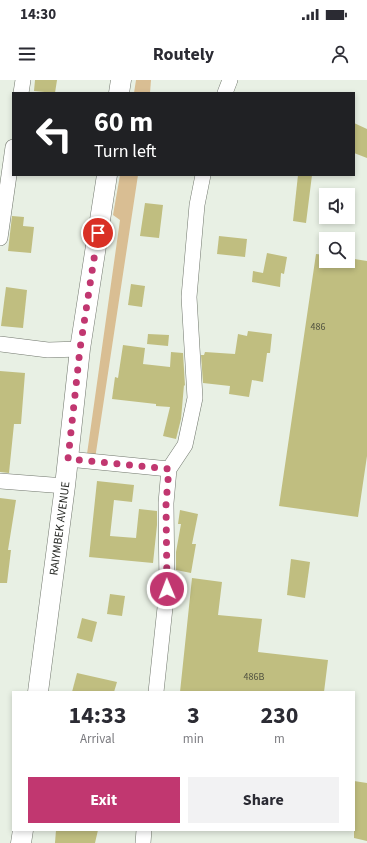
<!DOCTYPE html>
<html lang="en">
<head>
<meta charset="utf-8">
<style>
  :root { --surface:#fff; --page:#f2f2f3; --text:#2b2b33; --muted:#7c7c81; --accent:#c13770 }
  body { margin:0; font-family:"Source Sans 3",sans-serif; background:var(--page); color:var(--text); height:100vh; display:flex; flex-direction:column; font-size:15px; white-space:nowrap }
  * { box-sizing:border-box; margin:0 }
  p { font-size:13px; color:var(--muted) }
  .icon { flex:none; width:22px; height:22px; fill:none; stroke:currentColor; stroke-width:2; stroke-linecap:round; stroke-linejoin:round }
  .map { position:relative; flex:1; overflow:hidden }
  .details { position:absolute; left:12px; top:611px; width:343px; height:140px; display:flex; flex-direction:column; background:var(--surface); border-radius:0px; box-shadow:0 2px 6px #0003 }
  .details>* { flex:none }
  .guide { position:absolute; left:12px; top:12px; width:343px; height:84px; border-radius:0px; box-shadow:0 2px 6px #0003; background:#202124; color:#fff; overflow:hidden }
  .buttons { position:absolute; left:319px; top:108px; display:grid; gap:8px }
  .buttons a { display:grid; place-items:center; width:36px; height:36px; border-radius:0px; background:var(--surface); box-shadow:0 2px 6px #0003; font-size:20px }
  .pin { position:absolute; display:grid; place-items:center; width:34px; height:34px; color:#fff; margin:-17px; border:2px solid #fff; border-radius:50%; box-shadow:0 1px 4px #0007 }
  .me { position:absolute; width:44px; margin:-22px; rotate:359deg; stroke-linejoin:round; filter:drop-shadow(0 0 3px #0008) }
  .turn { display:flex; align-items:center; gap:14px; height:84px; padding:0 16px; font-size:18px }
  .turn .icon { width:52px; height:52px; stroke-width:2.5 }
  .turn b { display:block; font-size:28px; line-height:34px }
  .eta { display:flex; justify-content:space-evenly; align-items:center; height:68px; text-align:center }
  .eta b { font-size:24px; font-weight:700; line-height:28px }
  .action { display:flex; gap:8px; margin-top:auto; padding:8px 16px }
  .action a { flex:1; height:46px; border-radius:0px; background:var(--accent); color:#fff; font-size:16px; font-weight:700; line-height:46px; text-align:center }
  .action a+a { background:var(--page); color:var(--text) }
  .status { display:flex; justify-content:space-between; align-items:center; height:28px; padding:0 20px; background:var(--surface); direction:ltr }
  .status svg { height:11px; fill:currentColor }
  header { display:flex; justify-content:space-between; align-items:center; height:52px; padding:0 16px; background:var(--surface); font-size:18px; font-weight:700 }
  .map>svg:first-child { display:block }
  .green { fill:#d9be93 }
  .building { fill:#c0be80 }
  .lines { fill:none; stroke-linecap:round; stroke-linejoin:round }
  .minor-casing { stroke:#71776d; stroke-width:16 }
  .major-casing { stroke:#71776d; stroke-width:21 }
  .minor { stroke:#fff; stroke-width:15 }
  .major { stroke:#fff; stroke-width:20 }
  .route { stroke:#c13770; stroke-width:7; stroke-dasharray:0 12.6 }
  .labels { text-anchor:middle; stroke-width:3.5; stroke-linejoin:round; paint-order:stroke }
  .number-label { font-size:10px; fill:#50513f }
  .street-label { font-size:12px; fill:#2b2d29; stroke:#fff }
</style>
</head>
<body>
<div class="status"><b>14:30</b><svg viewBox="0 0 49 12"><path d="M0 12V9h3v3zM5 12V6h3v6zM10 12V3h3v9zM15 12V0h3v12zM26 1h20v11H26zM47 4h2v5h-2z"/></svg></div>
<header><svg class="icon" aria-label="menu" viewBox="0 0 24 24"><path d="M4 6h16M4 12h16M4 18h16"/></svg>Routely<svg class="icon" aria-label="person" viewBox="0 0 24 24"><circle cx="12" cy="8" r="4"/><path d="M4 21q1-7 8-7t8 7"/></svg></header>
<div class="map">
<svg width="367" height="763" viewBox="0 0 367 763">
  <rect width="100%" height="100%" fill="#e8f0e4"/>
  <g class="green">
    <path d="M136,0H151L150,13H134Z"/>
    <path d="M120,95H138L95,379L87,374L120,140L113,135Z"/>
  </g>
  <g class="building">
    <path d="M35,0H57L55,13L34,11Z"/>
    <path d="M354,43L367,49V78L354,73Z"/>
    <path d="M298,95H312L306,143L293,141Z"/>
    <path d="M145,123L163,125L159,158L140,156Z"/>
    <path d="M12,136L24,137L23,146L34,147L31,173L8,171Z"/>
    <path d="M219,156L247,159L245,177L217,174Z"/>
    <path d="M267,173L287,177L284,194L281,193L280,207L252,202L253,191L263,193Z"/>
    <path d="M316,174L326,175V181H348V178L367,181V376L358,437L279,426Z"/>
    <path d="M131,204L145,206L142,227L128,225Z"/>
    <path d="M6,207L27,210L23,248L1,246Z"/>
    <path d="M248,251L272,254L270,273H267L263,302L252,300L249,317L229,314L230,306L203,303L201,275H204L205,272L235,274L238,254L247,256Z"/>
    <path d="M148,254L169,255L168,266L147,264Z"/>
    <path d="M123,265L145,268L143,284L170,287L171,272L183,273L185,306L184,305L181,339L176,359L163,356L170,327L156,326V324L112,319L115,297L118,298Z"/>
    <path d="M0,291L25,293L21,344H14L9,393L0,392Z"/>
    <path d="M97,401L134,405L132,422L114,420L110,456L136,458L139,429L157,431V445L153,483L89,477Z"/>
    <path d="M0,418L16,420L8,470H11L7,503H0Z"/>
    <path d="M180,430L198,434L192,464H196L191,493L176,490V472L181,444H178Z"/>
    <path d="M291,479L310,482L305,518L287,515Z"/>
    <path d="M192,498L222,502L218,535L262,539L258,572L328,580L324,612H180Z"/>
    <path d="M110,514L125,516L122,536L107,534Z"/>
    <path d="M82,538L97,542L92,562L77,558Z"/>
    <path d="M77,593L117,602L114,612H72Z"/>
    <path d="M354,701L367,703V761L354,758Z"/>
    <path d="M56,750H98L95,763H55Z"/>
  </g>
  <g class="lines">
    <defs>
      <g id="minor">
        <path d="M21,13L23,0"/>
        <path d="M225,13L230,0"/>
        <path d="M0,158L13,67"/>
        <path d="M0,264L48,270L80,269"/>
        <path d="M68,379L169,389"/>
        <path d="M0,401L65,406"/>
        <path d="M156,612L167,509L166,423L169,389L185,365L195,318L189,217L197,125L203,95"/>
        <path d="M143,763L144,750"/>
      </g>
      <g id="major">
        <path d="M119,13L121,0"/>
        <path id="s1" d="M38,612L65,406L80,269L107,95"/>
        <path d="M21,763L23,750"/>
      </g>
    </defs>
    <use href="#minor" class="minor-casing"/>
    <use href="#major" class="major-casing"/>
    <use href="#minor" class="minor"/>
    <use href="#major" class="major"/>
  </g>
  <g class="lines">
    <path class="route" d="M98,153L80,269L68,379L169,389L166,423L167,509"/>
  </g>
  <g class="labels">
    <g class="number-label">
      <text x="318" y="250">486</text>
      <text x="254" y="600">486В</text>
    </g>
    <g class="street-label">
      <text dy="4" stroke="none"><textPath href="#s1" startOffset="165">RAIYMBEK AVENUE</textPath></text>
    </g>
  </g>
</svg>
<div class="buttons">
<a><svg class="icon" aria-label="sound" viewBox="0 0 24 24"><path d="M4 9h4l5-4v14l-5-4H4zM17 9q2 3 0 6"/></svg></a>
<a><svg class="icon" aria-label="search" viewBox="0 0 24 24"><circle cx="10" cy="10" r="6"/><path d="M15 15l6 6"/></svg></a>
</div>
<div class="pin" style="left:98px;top:153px;background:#d93025"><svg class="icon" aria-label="arrive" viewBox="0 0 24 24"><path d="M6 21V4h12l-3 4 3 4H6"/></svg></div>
<svg class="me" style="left:167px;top:509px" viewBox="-20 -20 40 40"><circle r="17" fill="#c13770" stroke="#fff" stroke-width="3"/><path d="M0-11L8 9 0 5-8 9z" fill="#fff"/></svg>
<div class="guide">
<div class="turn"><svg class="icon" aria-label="left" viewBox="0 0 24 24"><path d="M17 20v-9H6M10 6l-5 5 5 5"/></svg><div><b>60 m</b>Turn left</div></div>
</div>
<section class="details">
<div class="eta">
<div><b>14:33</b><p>Arrival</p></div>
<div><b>3</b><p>min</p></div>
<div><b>230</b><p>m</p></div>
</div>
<div class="action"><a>Exit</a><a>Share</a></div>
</section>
</div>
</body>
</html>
